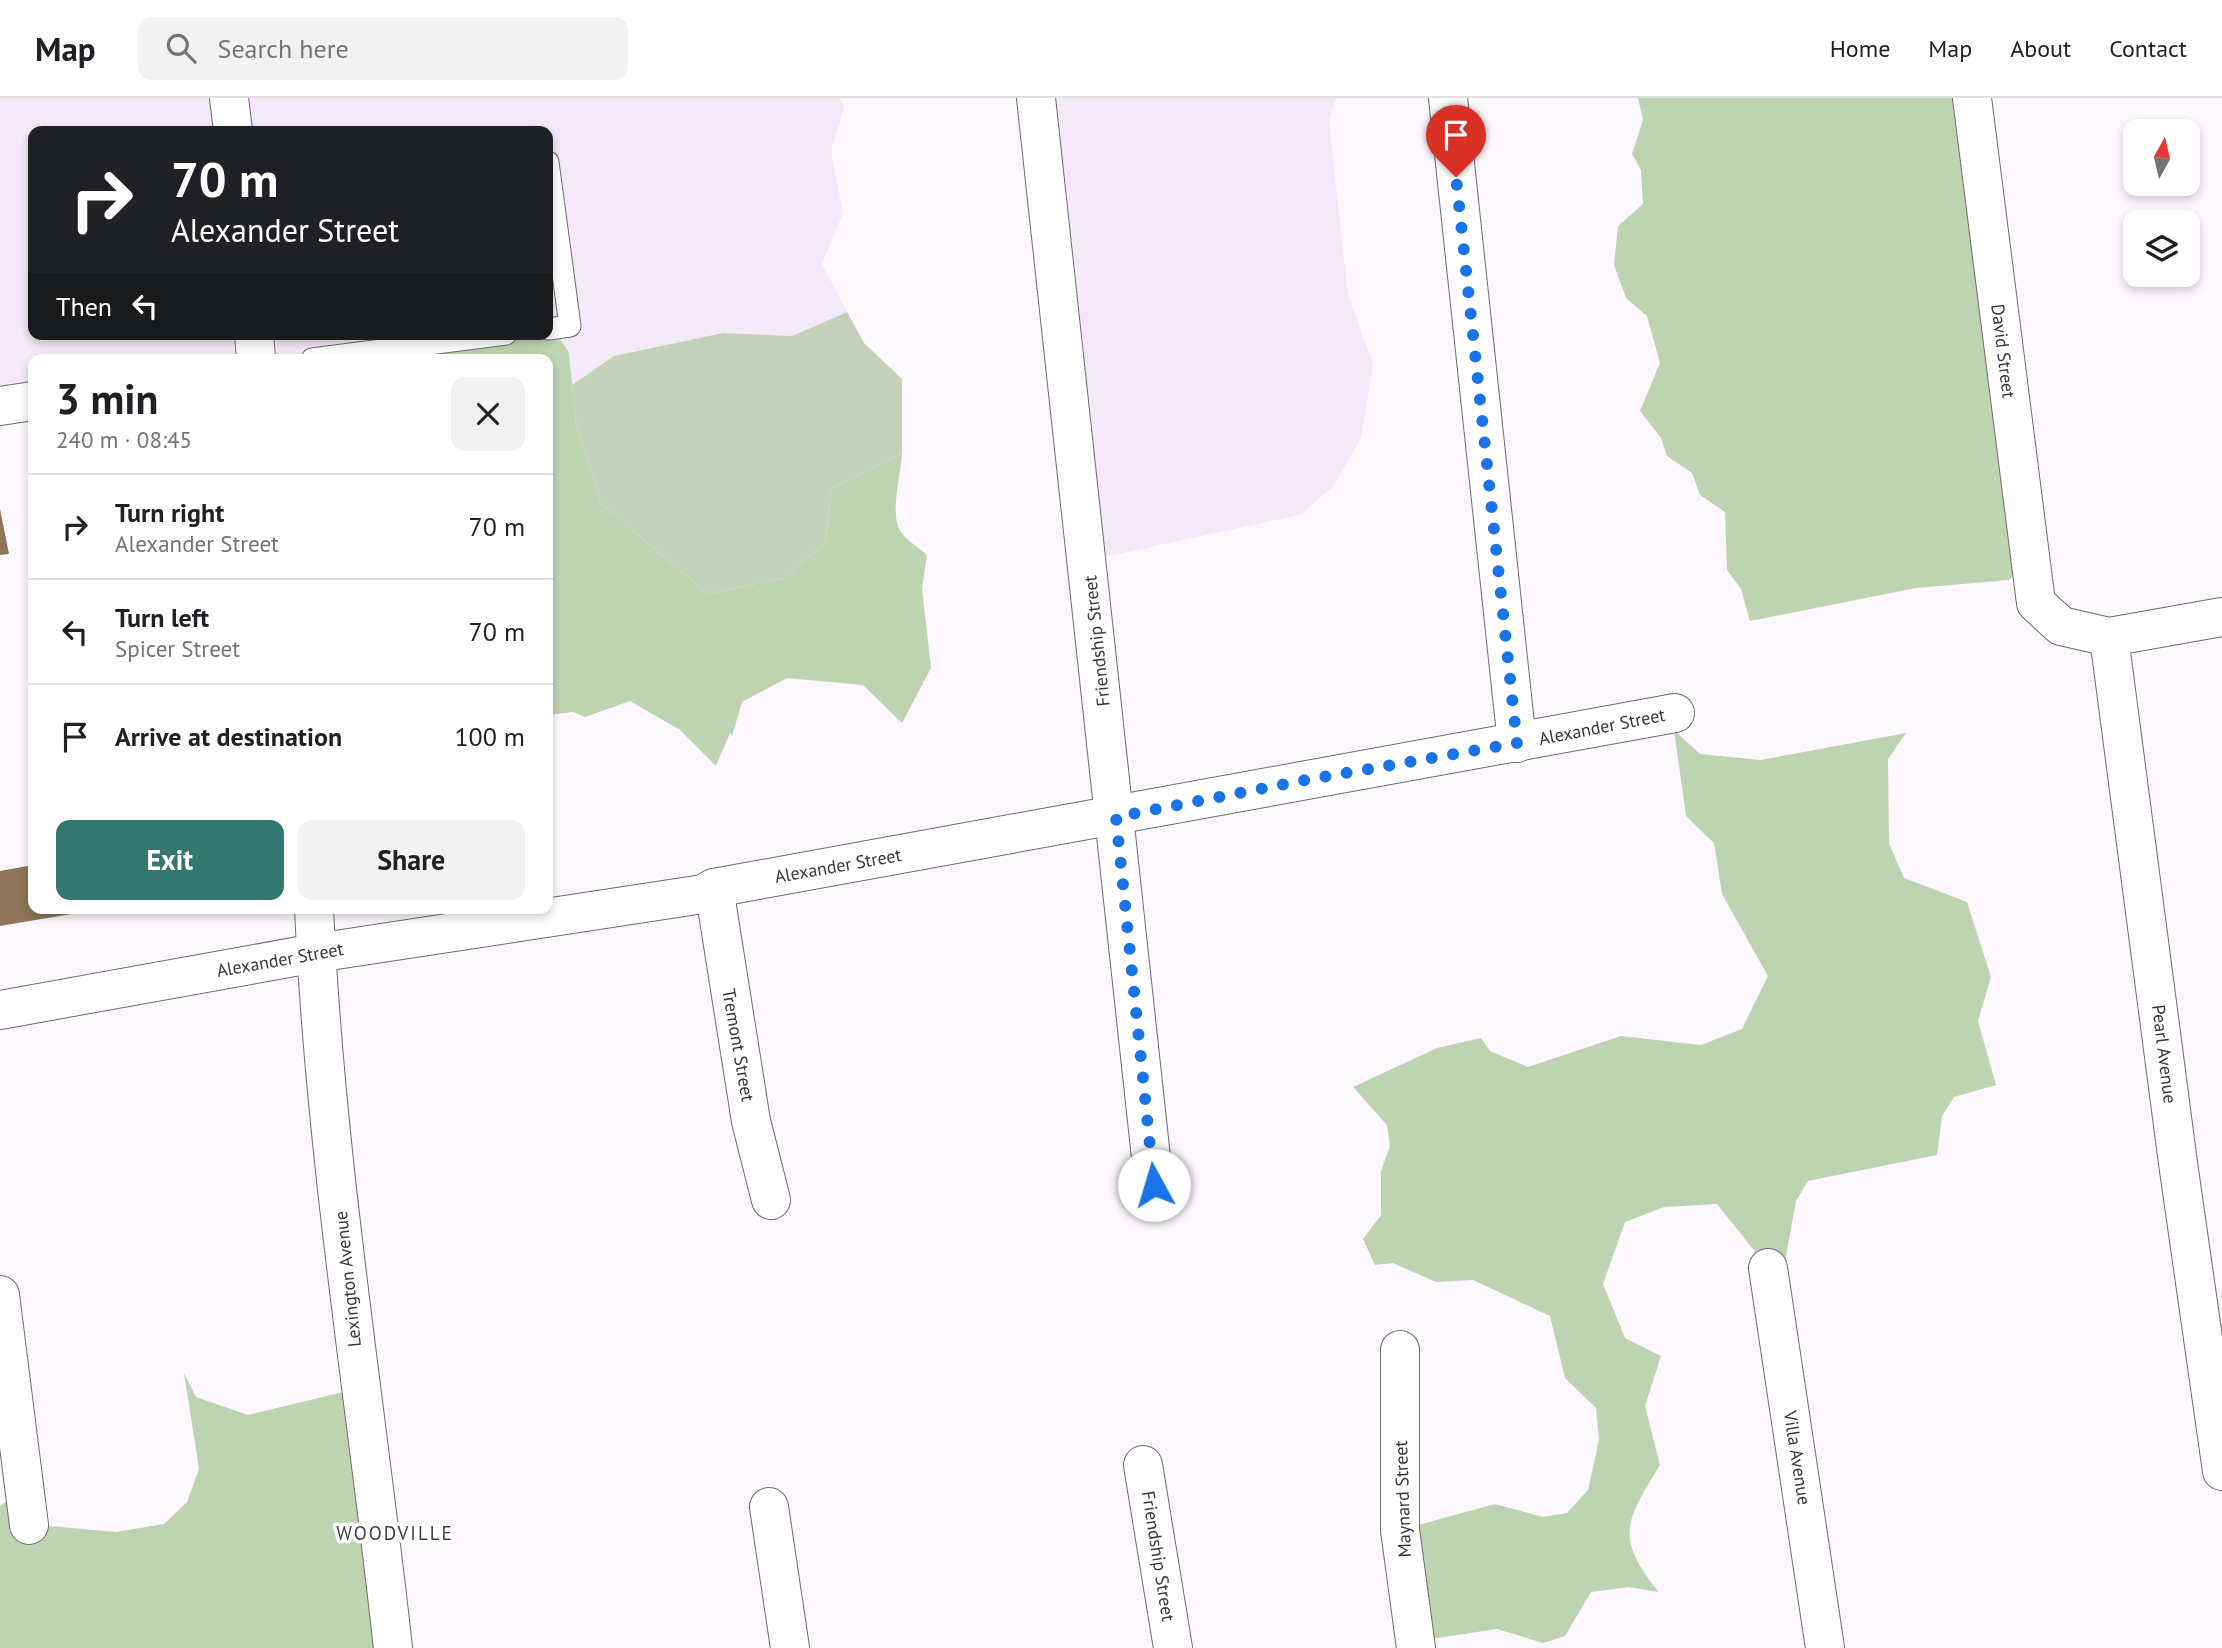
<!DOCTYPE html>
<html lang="en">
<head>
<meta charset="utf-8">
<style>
  :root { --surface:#fff; --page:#f2f2f2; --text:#202124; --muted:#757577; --line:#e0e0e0; --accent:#32786f }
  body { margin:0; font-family:"PT Sans",sans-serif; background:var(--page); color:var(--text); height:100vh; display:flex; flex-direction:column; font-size:26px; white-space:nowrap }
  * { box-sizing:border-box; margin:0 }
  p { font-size:23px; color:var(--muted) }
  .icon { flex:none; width:38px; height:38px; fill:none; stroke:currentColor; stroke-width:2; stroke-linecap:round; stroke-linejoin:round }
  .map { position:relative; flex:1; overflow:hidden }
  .panel { position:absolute; left:28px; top:256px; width:525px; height:560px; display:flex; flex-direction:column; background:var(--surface); border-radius:14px; box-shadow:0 4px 10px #0003 }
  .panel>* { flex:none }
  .top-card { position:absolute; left:28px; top:28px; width:525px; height:214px; border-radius:14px; box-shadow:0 4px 10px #0003; background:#202124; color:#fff; overflow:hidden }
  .needle { width:46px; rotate:8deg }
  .controls { position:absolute; left:2123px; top:21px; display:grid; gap:14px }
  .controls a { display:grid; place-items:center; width:77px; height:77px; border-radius:14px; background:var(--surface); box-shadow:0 4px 10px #0003; font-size:35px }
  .pin { position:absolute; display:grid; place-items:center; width:60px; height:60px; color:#fff; margin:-72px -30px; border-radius:50% 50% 50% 0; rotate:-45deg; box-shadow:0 0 7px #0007 }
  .pin .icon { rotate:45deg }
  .me { position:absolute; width:77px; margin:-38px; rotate:354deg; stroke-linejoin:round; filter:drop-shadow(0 0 5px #0008) }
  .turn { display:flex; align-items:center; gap:24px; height:147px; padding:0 28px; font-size:32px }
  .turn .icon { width:91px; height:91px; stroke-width:2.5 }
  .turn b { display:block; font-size:49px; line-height:60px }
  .then { display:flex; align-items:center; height:66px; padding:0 28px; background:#0003; gap:14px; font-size:26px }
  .round { display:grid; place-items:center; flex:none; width:74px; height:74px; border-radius:14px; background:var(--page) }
  .headline { display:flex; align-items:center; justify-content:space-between; height:119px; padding:0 28px }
  h1 { font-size:42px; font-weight:600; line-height:52px }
  .cta { display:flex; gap:14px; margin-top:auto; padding:14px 28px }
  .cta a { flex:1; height:80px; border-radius:14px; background:var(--accent); color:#fff; font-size:28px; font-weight:600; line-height:80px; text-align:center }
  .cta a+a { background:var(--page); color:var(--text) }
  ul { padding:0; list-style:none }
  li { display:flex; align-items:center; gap:21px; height:105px; padding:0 28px; border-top:2px solid var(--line) }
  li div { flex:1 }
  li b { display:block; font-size:26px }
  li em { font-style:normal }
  header { display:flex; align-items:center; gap:42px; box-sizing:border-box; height:98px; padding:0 35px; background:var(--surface); border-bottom:2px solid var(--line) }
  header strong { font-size:33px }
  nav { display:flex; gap:38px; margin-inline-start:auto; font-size:24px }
  .search { width:490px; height:63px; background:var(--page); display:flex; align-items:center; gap:18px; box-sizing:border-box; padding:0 24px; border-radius:14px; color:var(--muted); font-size:26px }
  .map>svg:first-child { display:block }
  .built { fill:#f4e9f6 }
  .green { fill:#c3d0bc }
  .forest { fill:#bed3b2 }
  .building { fill:#8d765a }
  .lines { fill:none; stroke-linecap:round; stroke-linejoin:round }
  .service-casing { stroke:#706b71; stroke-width:23 }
  .minor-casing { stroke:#706b71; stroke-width:40 }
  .tertiary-casing { stroke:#706b71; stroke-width:40 }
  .service { stroke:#fff; stroke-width:21 }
  .minor { stroke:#fff; stroke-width:38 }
  .tertiary { stroke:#fff; stroke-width:38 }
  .route { stroke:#1a73e8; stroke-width:12; stroke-dasharray:0 21.6 }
  .labels { text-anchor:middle; stroke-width:7; stroke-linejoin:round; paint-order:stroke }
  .street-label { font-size:18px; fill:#383638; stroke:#fff }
  .neighbourhood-label { font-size:19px; letter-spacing:2px; fill:#423e43; stroke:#fff }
</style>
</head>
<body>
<header>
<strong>Map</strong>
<div class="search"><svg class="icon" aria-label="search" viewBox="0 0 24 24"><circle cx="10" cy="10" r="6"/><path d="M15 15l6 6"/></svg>Search here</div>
<nav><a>Home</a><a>Map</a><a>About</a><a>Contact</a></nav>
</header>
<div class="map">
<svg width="2222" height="1550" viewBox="0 0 2222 1550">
  <rect width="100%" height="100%" fill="#fdf7fe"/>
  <g class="built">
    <path d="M0,0H841L844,11L831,53L843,115L822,166L847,214L792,238L723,235L614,258L572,287L569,255L548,226V33H33V236H452L435,239L430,261H33V316L0,321Z"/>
    <path d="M1030,0H1336L1329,23L1348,197L1373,266L1361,340L1333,389L1299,417L1086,463Z"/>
  </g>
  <path class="green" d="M847,214L864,245L902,281V356L831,391L826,444L785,480L708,496L601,406L576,325L572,287L614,258L723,235L792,238Z"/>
  <g class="forest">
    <path d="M1638,0H1961L2015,476L2009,482L1916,490L1750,523L1741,491L1727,472L1725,414L1700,397L1692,375L1667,358L1661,340L1640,313L1660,265L1647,218L1626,200L1614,167L1618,128L1643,106L1641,72L1632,56L1643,22Z"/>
    <path d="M551,226L569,255L576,325L601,406L708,496L785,480L826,444L831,391L902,356C901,377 889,417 901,434C907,443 920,450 927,457L922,491L931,570L902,625L863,587L787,580L742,604L732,638L730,635L716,668L680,632L630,603L585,619L573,614L548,617V261H430L435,239L548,236Z"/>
    <path d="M1674,632L1700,656L1761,662L1906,635L1888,661L1889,745L1904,780L1967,804L1991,879L1978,923L1996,987L1954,999L1942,1018L1937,1057L1808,1083L1796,1103L1781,1186L1717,1106L1664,1109L1625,1124L1603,1186L1625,1240L1661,1258L1645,1308L1660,1367C1626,1423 1614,1439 1659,1494L1629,1489L1591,1494L1565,1538L1543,1545L1497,1531L1424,1542L1400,1432L1495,1406L1543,1419L1567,1415L1588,1392L1599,1342L1596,1310L1565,1280L1550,1218L1473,1182L1436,1184L1393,1165L1375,1167L1363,1141L1381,1117V1073L1390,1048L1387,1027L1353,989L1437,950L1481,940L1490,953L1528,969L1621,938L1701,947L1742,931L1768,878L1722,796L1714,745L1686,718Z"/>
    <path d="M184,1275L196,1299L248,1317L356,1291L391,1550H0V1408L24,1391L49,1428L116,1434L164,1426L187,1404L199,1371Z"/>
  </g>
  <g class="building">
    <path d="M0,411L9,456L0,457Z"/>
    <path d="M33,767V810L95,812L0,828V773Z"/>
  </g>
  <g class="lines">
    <defs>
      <g id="service">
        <path d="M548,64L570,228L548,231"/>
        <path d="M312,261L506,236"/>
      </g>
      <g id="minor">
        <path d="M1036,0L1154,1087"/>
        <path d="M1448,0L1517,645"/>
        <path d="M1972,0L2036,505L2061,528L2109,539L2222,519"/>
        <path d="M0,308L33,303"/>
        <path d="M2109,539L2178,1065L2222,1373"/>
        <path d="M714,790L751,1023L771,1102"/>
        <path d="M0,912L316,855L703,796L714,790L1675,615"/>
        <path d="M1768,1170L1825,1550"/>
        <path d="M0,1197L29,1427"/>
        <path d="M1400,1252V1432L1416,1550"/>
        <path d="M1143,1367L1173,1550"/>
        <path d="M769,1409L790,1550"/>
      </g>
      <g id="tertiary">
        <path d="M229,0L233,33"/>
        <path d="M254,236L256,261"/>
        <path d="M314,810C325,1058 366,1304 393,1550"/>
      </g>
    </defs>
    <use href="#service" class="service-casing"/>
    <use href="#minor" class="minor-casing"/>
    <use href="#tertiary" class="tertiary-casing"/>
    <use href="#service" class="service"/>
    <use href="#minor" class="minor"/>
    <use href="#tertiary" class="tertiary"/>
  </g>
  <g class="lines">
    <path class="route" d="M1154,1087L1116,719L1306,682L1517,645L1456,79"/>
  </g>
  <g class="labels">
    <g class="street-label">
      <text transform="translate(2003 253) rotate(83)" y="6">David Street</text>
      <text transform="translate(1097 543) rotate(-96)" y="6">Friendship Street</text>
      <text transform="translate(1602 629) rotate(-11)" y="6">Alexander Street</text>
      <text transform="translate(838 768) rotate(-10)" y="6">Alexander Street</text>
      <text transform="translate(280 862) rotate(-10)" y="6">Alexander Street</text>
      <text transform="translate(738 947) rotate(80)" y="6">Tremont Street</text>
      <text transform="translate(2164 956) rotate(83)" y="6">Pearl Avenue</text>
      <text transform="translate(348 1181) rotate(-96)" y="6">Lexington Avenue</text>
      <text transform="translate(1797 1360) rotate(81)" y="6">Villa Avenue</text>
      <text transform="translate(1403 1401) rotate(-92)" y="6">Maynard Street</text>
      <text transform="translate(1158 1458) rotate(81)" y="6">Friendship Street</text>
    </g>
    <g class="neighbourhood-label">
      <text x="395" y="1442">WOODVILLE</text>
    </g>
  </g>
</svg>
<div class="controls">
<a><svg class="needle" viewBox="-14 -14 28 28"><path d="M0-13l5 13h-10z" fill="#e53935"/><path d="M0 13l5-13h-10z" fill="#757577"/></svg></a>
<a><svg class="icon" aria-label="layers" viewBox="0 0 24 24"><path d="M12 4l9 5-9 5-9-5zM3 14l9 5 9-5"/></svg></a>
</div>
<div class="pin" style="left:1456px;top:79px;background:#d93025"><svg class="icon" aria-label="arrive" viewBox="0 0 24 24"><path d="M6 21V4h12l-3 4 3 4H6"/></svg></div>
<svg class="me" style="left:1154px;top:1087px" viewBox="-20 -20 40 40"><circle r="19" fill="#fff"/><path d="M0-13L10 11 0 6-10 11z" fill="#1a73e8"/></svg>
<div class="top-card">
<div class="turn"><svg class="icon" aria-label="right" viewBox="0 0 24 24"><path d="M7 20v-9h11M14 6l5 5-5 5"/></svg><div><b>70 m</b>Alexander Street</div></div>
<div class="then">Then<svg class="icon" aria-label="left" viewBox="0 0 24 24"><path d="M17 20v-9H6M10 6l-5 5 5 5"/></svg></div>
</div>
<section class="panel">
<div class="headline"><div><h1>3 min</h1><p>240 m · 08:45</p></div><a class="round"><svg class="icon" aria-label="close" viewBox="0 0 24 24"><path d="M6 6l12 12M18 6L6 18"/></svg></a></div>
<ul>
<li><svg class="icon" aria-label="right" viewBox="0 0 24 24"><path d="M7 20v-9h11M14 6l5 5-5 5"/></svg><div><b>Turn right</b><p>Alexander Street</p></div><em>70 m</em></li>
<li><svg class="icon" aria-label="left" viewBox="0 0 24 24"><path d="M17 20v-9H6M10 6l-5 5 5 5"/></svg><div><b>Turn left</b><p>Spicer Street</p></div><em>70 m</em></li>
<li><svg class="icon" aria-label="arrive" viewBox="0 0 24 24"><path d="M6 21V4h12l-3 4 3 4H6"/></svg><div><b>Arrive at destination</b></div><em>100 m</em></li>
</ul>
<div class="cta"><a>Exit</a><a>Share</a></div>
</section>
</div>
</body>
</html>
